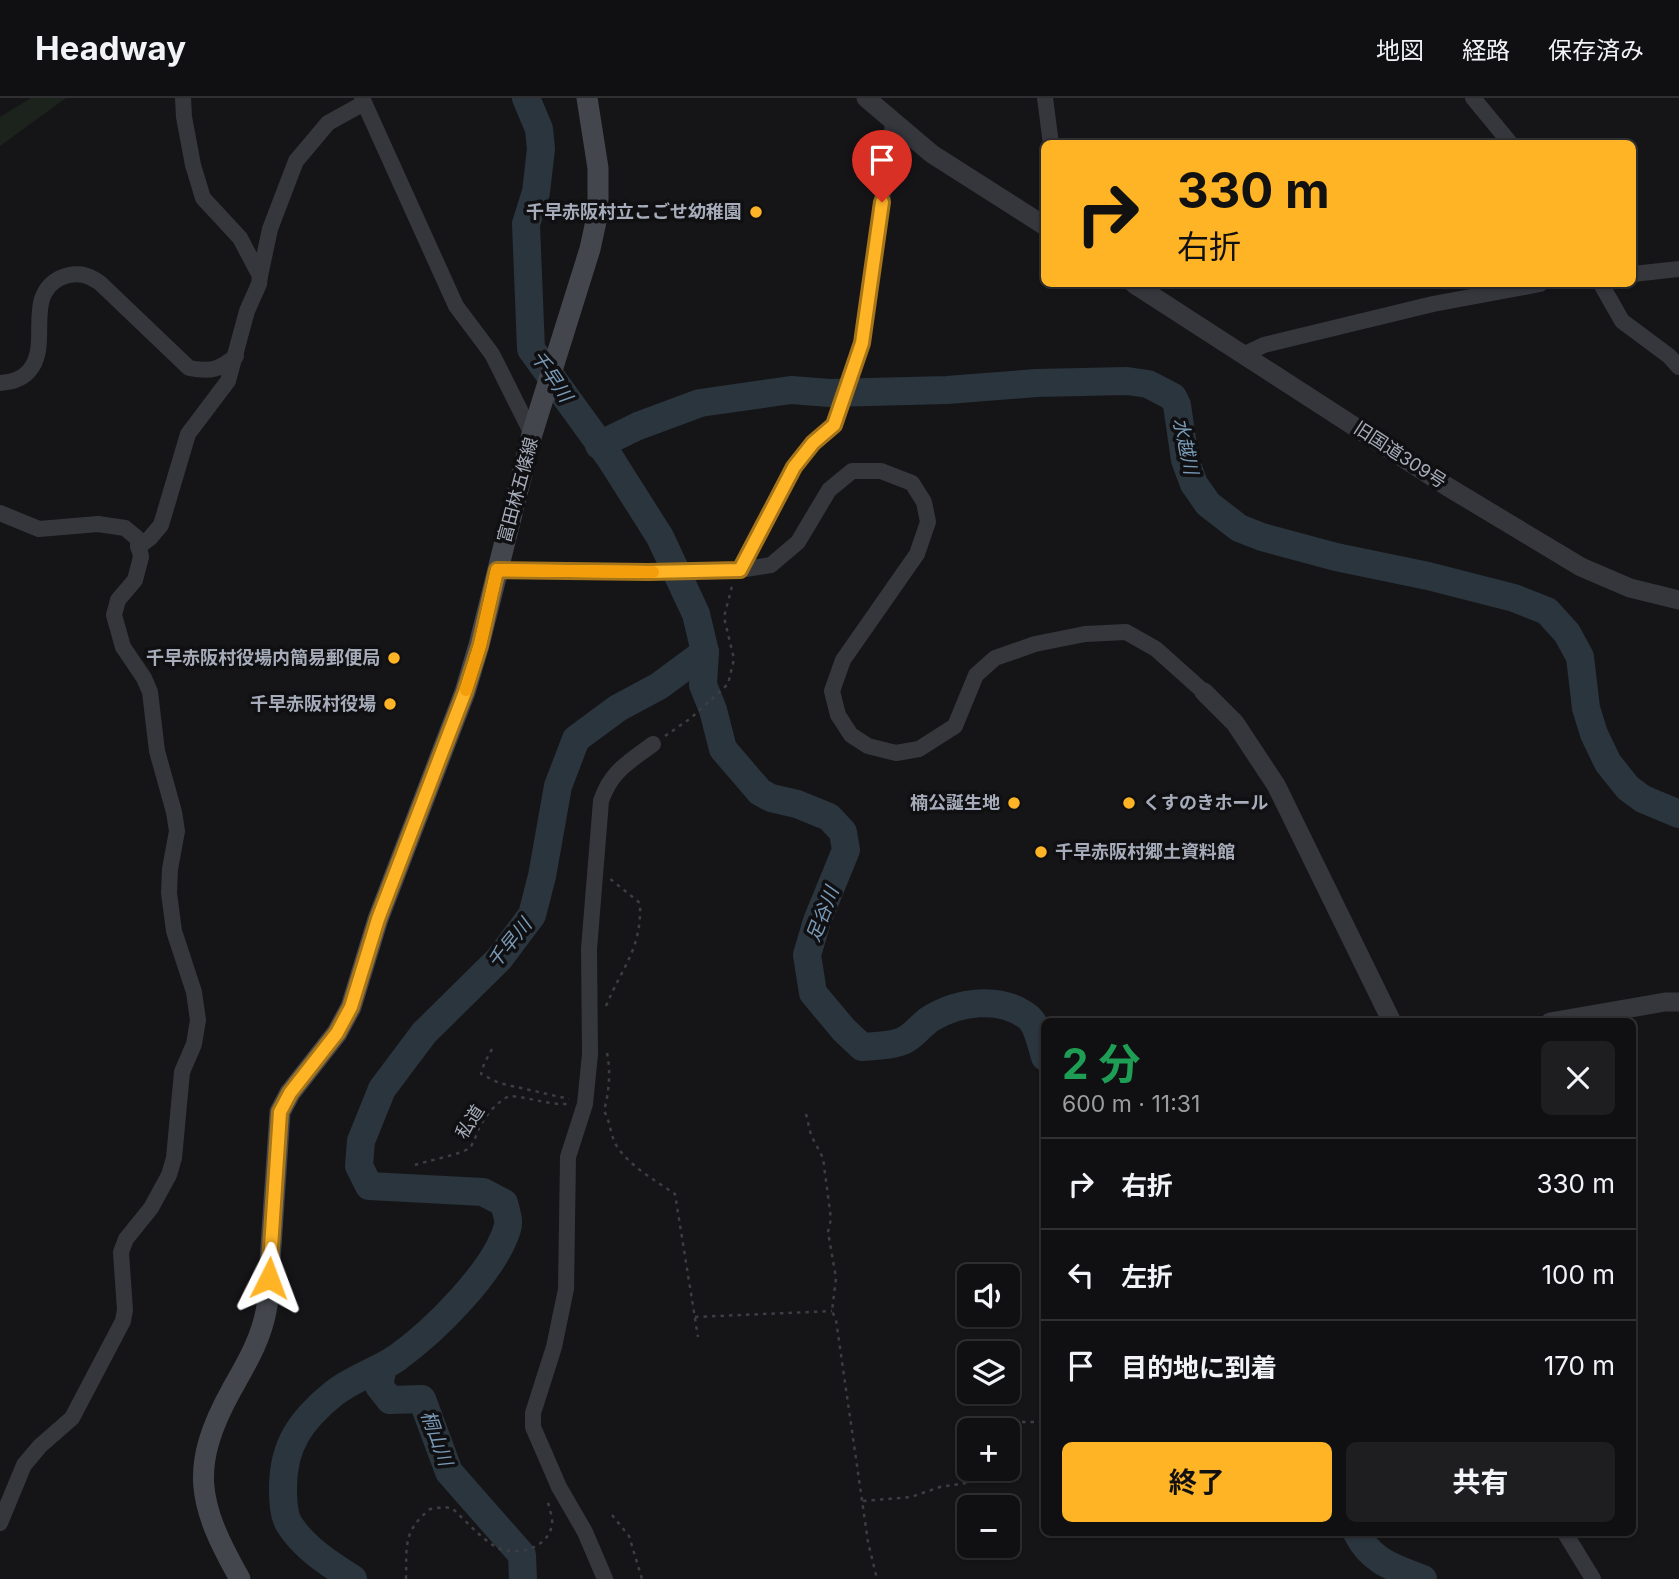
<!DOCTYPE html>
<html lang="ja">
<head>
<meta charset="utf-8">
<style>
  :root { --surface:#101012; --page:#1e1e20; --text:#f1f3f6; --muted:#9c9d9f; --line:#303032; --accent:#ffb426 }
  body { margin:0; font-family:Inter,"Noto Sans JP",sans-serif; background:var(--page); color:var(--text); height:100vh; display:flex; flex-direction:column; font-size:26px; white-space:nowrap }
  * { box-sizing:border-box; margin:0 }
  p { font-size:23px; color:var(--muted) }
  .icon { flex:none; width:38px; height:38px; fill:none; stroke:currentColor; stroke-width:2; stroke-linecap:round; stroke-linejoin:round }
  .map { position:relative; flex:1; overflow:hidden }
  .details { position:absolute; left:1041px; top:920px; width:595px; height:518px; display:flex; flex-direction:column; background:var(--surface); border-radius:10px; box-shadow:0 2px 5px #0004,0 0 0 2px var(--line) }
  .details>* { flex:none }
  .guide { position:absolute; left:1041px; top:42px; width:595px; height:147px; border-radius:10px; box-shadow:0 2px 5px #0004,0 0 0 2px var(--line); background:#ffb426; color:#111; overflow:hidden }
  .tools { position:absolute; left:957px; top:1166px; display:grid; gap:14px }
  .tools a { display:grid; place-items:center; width:63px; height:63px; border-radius:10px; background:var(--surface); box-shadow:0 2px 5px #0004,0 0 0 2px var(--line); font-size:35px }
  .pin { position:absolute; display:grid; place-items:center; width:60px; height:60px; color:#fff; margin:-72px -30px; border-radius:50% 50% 50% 0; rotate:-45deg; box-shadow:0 0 7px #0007 }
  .pin .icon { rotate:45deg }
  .me { position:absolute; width:77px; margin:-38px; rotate:3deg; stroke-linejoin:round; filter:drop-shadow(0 0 5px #0008) }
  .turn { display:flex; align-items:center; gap:24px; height:147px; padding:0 21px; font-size:32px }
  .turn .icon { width:91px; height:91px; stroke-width:2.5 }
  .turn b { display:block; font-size:49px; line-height:60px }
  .round { display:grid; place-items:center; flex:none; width:74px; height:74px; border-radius:10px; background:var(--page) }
  .head { display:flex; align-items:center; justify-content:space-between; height:119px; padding:0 21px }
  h1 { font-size:42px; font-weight:700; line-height:52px; color:#1e9e55 }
  .button { display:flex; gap:14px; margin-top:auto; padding:14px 21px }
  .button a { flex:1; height:80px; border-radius:10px; background:var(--accent); color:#111; font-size:28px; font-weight:700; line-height:80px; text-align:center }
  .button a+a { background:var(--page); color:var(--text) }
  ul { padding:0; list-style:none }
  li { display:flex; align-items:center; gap:21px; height:91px; padding:0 21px; border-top:2px solid var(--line) }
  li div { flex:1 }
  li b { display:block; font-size:26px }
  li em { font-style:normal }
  header { display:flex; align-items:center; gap:42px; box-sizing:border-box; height:98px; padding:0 35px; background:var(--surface); border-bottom:2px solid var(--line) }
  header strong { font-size:33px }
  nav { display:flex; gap:38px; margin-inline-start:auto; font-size:24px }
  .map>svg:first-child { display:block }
  .green { fill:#1b231c }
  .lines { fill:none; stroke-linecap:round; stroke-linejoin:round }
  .river { stroke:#2a353d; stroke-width:28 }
  .path { stroke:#3c3e44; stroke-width:2.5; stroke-dasharray:3.5 5; stroke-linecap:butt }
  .minor { stroke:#36373d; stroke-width:16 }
  .tertiary { stroke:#36373d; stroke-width:19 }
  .secondary { stroke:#44464d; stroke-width:21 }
  .route-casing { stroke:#a67519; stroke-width:18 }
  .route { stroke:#ffb426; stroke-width:12 }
  .slow { stroke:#f59e0b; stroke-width:12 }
  .poi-dot { fill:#ffb426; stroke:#101013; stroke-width:2.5 }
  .labels { text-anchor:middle; stroke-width:7; stroke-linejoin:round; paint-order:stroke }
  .poi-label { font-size:18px; font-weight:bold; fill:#a6acb9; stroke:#101013; text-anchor:end }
  .street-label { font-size:18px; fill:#a6acb9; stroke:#101013 }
  .water-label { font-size:19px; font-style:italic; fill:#7a9bb7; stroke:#101013 }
</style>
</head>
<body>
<header>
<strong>Headway</strong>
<nav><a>地図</a><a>経路</a><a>保存済み</a></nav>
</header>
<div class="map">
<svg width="1679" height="1481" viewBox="0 0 1679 1481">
  <rect width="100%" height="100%" fill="#151518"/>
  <path class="green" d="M31,0H66L0,48V19Z"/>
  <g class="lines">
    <g class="river">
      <path d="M526,0L539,31L541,51L536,94L526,126L531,251L610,360L660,439L696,516L705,554L703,587L713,612L723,651L760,694L771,700L797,706L829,719L843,734L846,752L817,823L807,857L813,895L844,932L862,949C874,948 888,948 900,944C911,941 920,928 930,921C957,904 1000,897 1028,919C1038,927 1041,947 1045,959"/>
      <path d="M599,347L638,328L700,305L791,292L830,295L947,292L1037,285L1127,283L1148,286L1173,299L1177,307L1185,362L1194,386L1208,406L1239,430L1262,439L1336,459L1428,478L1514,500L1547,513L1567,535L1580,559L1586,610L1594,636L1608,665L1628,690L1643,701L1679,716"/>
      <path d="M397,1260L383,1269L379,1288L390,1302L422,1301L449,1374L522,1457L523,1481"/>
      <path d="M1357,1435C1371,1464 1395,1470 1423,1481"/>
      <path d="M353,1481C330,1466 304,1450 289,1426C283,1416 283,1401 283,1390C283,1347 301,1322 333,1296C353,1280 378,1273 398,1259C434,1233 494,1174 507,1131C510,1124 506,1113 504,1105L483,1094L369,1088L359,1068L361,1043L382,991L424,935L499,861L532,817L542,778L558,688L576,641L618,610L659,588L705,554"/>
    </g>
    <g class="path">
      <path d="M665,638L691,620L728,586L734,561L724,519L732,488"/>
      <path d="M606,908C622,869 642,851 640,805L609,780"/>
      <path d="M492,951L484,966L481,976L499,985L569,1001"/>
      <path d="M607,955C611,974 609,994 604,1013C611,1024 610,1039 618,1050C631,1069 656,1083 675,1096L698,1239"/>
      <path d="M806,1016L811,1037L823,1060L831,1121L828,1134L836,1180L832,1213L836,1222L868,1444L877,1481"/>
      <path d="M415,1067C426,1063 463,1056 469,1050C474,1046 476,1037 479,1030C486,1017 496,1005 509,998C529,999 548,1007 567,1006"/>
      <path d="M695,1219L832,1213"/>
      <path d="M1007,1332L1022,1324H1039L1045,1320"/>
      <path d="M863,1403L911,1399L940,1389L972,1384L992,1375V1370"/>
      <path d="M612,1417L629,1438L642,1481"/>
      <path d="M406,1481C407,1449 402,1434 430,1411L445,1409L453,1411C466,1423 479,1438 494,1448C514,1460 549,1451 552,1426C553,1420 549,1410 548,1404"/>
    </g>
    <g class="minor">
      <path d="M362,0L456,208L492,256L532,336"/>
      <path d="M1045,0L1051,46"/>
      <path d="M1473,0L1511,46"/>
      <path d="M1633,176L1679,171"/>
      <path d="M260,178L270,131L296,63L328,25L364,5"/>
      <path d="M1601,186L1622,223L1669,258L1679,269"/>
      <path d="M1245,256L1264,247L1433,206L1540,186"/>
      <path d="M0,285C11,284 21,282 29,273C52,247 23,199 60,180C76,173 87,176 100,185L189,270C211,274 219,272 236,258"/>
      <path d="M0,415L39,431L98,426L125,430L137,440L141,459L135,482L118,502L114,517L123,549L144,580L150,594L157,653L174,714L177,733L170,771L169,795L174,833L194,894L198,922L194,946L182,974L174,1060L169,1077L151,1110L126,1141L121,1154L125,1212L123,1223L72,1320L40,1348L24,1367L0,1425"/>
      <path d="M138,449L150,440L161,427L188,336L228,283L247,213L259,186L260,178L240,140L203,100L193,67L184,19L183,0"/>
      <path d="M497,472L647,474L739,472L771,467L798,444L829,392L852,373H881L912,385L924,404L928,424L917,456L843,562L832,593L838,617L851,637L868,648L896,655L919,651L955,628L976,577L995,560L1035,546L1085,536L1126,534L1156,551L1204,594"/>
      <path d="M739,472L794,369L813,345L834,327L862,245L893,26"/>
      <path d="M1565,1435L1593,1481"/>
      <path d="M605,1481L585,1434L559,1389L533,1329V1315L554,1249L566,1191L568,1059L585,1006L590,956L589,851L601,703C611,673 629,664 653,646"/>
    </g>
    <g class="tertiary">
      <path d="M866,0L932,56L1045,128"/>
      <path d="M1134,186L1448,389L1581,469L1630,490L1679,502"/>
      <path d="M1204,594L1235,625L1276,687L1392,924"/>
      <path d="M1550,924L1665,904H1679"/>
    </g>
    <path class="secondary" d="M240,1481C197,1405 189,1369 232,1291C248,1263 262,1239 267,1208L280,1014L290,995L337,935L351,909L378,821L465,594L479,547L532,336L590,151L598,114V70L587,0"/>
  </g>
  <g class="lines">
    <defs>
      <path id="route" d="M269,1180L280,1014L290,995L337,935L351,909L378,821L465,594L480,547L497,472L648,474L740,472L794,369L813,345L834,327L862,245L882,104"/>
    </defs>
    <use href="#route" class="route-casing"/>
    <use href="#route" class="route"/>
    <path class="slow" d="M466,592L480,547L497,472L653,474"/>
  </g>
  <g class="poi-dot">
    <circle cx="756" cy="114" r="7"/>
    <circle cx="394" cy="560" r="7"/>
    <circle cx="390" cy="606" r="7"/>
    <circle cx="1014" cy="705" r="7"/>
    <circle cx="1129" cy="705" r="7"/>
    <circle cx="1041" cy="754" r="7"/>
  </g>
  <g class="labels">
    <g class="poi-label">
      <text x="742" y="120">千早赤阪村立こごせ幼稚園</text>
      <text x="380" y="566">千早赤阪村役場内簡易郵便局</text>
      <text x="376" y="612">千早赤阪村役場</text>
      <text x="1000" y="711">楠公誕生地</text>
      <text x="1143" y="711" text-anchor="start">くすのきホール</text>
      <text x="1055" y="760" text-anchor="start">千早赤阪村郷土資料館</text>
    </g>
    <g class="street-label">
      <text transform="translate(1400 357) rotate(33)" y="6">旧国道309号</text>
      <text transform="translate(518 392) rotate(-75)" y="6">富田林五條線</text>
      <text transform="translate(470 1024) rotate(-57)" y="6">私道</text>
    </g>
    <g class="water-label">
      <text transform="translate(552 278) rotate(56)" y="7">千早川</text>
      <text transform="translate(1186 348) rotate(78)" y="7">水越川</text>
      <text transform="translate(822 816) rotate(-69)" y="7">足谷川</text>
      <text transform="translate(509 845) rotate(-51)" y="7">千早川</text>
      <text transform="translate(437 1340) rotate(70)" y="7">桐山川</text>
    </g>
  </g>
</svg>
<div class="tools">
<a><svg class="icon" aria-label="sound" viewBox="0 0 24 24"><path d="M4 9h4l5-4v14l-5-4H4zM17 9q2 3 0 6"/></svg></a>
<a><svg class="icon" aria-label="layers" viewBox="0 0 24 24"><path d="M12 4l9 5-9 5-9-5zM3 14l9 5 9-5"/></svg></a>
<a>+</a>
<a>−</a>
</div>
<div class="pin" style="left:882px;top:104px;background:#d93025"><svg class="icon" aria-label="arrive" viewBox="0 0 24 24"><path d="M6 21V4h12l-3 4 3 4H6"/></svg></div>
<svg class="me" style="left:269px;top:1180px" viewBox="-20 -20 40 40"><path d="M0-17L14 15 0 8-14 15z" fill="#ffb426" stroke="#fff" stroke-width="4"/></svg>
<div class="guide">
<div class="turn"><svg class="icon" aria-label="right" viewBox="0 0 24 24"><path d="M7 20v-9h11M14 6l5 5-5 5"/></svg><div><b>330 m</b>右折</div></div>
</div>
<section class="details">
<div class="head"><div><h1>2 分</h1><p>600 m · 11:31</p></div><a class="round"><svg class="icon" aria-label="close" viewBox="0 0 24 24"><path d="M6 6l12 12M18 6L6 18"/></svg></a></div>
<ul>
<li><svg class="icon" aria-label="right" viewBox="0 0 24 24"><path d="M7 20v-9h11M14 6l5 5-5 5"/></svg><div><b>右折</b></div><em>330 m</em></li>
<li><svg class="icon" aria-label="left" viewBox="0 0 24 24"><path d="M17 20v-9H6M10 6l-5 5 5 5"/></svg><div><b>左折</b></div><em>100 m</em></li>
<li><svg class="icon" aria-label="arrive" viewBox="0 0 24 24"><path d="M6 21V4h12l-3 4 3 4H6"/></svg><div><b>目的地に到着</b></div><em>170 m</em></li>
</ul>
<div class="button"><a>終了</a><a>共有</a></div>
</section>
</div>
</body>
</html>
